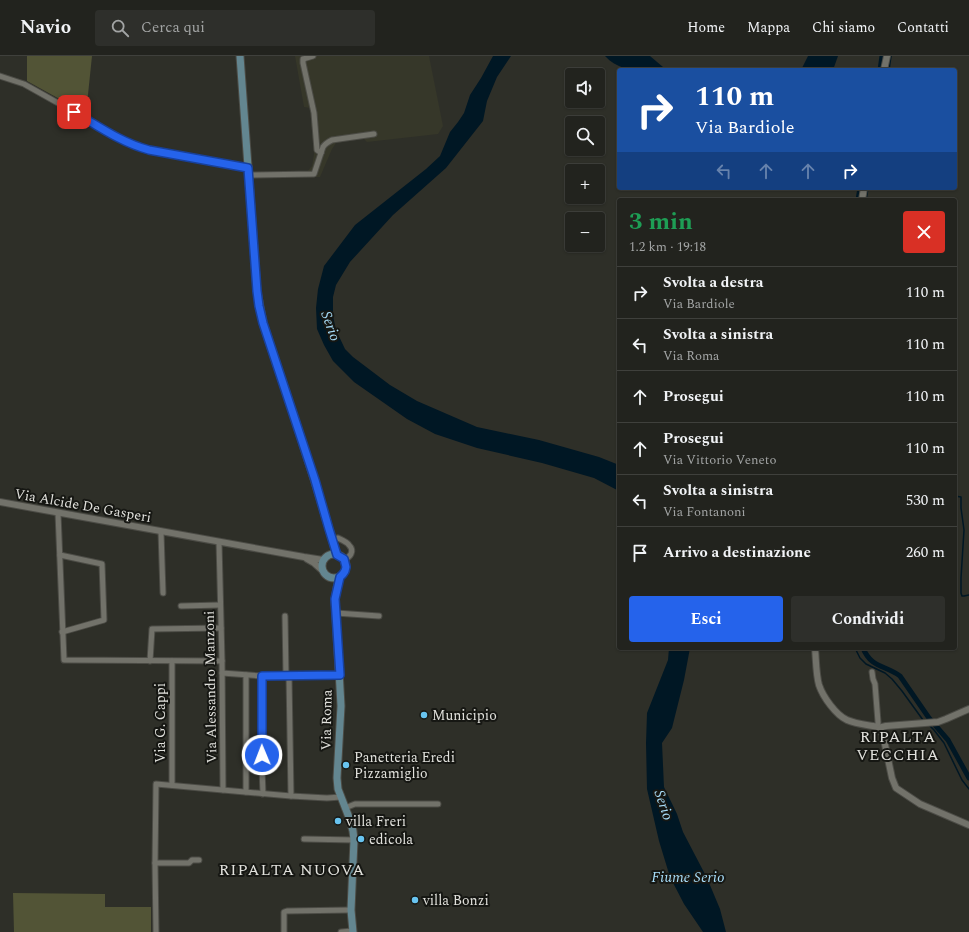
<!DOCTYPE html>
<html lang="it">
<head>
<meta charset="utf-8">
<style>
  :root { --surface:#22231e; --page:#2e2f2b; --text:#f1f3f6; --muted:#a2a4a4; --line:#3f403c; --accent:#2563eb }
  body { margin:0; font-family:Spectral,serif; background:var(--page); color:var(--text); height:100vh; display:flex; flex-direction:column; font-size:15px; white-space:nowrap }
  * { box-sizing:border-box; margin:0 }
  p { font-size:13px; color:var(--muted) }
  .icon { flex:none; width:22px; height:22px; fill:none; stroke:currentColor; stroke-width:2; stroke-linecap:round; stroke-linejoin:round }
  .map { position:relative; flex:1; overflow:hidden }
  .details { position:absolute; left:617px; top:142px; width:340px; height:452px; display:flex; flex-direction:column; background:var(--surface); border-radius:4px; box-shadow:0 1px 3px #0004,0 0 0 1px var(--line) }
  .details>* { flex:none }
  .top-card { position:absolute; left:617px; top:12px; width:340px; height:122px; border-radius:4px; box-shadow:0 1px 3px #0004,0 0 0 1px var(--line); background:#1a4fa0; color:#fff; overflow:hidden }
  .controls { position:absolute; left:565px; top:12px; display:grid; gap:8px }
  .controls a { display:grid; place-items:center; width:40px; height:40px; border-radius:4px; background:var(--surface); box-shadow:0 1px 3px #0004,0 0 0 1px var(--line); font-size:20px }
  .pin { position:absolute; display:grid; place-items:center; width:34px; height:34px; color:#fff; margin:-17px; border-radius:8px; box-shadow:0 2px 6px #0006 }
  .me { position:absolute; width:44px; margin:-22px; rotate:359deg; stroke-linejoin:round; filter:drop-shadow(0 0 3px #0008) }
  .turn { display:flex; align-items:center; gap:14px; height:84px; padding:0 12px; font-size:18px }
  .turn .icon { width:52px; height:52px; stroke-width:2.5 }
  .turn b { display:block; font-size:28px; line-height:34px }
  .lanes { display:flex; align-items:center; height:38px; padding:0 12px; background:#0003; justify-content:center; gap:20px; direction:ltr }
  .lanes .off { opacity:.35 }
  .round { display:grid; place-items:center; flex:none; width:42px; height:42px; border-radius:4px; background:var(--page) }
  .overview { display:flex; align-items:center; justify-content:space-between; height:68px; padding:0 12px }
  h1 { font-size:24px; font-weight:700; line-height:30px; color:#1e9e55 }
  .action { display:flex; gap:8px; margin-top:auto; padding:8px 12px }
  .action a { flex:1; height:46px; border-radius:4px; background:var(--accent); color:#fff; font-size:16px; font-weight:700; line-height:46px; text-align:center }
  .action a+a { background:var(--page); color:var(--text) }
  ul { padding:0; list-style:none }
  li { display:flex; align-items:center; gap:12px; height:52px; padding:0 12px; border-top:1px solid var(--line) }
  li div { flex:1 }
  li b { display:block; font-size:15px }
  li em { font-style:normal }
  header { display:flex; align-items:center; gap:24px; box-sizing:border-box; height:56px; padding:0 20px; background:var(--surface); border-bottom:1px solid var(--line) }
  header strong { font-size:19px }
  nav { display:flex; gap:22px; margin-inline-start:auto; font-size:14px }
  .search { width:280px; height:36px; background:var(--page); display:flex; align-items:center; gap:10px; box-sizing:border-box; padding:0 14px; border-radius:4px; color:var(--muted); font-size:15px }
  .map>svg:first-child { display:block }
  .built { fill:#363729 }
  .green { fill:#525436 }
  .water { fill:#001724 }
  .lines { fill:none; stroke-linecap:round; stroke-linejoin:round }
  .stream { stroke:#001724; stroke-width:1.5 }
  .canal { stroke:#001724; stroke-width:5 }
  .minor-casing { stroke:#4c4c46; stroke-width:7 }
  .tertiary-casing { stroke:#4c4c46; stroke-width:8 }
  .secondary-casing { stroke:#4c4c46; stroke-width:9 }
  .minor { stroke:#72726a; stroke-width:5 }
  .tertiary { stroke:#72726a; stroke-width:6 }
  .secondary { stroke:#638690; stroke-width:7 }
  .route-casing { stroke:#184099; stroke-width:10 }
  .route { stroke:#2563eb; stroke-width:7 }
  .poi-dot { fill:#68c4f0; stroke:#161713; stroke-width:1.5 }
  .labels { text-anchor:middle; stroke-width:4; stroke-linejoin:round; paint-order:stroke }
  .street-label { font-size:14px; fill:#e1e1dc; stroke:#161713 }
  .poi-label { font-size:14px; fill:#e1e1dc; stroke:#161713; text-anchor:start }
  .water-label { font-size:15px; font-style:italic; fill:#a7dcf8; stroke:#161713 }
  .quarter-label { font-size:16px; letter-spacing:1px; fill:#e1e1dc; stroke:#161713 }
</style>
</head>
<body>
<header>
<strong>Navio</strong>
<div class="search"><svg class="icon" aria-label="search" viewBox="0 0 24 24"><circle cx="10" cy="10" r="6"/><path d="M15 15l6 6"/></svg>Cerca qui</div>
<nav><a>Home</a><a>Mappa</a><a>Chi siamo</a><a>Contatti</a></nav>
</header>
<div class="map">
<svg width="969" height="876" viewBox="0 0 969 876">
  <rect width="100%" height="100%" fill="#2e2f28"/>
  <path class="built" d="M295,0H429L443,70L438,78L367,86L363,82L336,87L332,93L320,121H309L307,116L312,110L314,98L310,52L304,51Z"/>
  <g class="green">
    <path d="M27,0H92L87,48L83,56L27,25Z"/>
    <path d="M13,837L105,838V851H151V876H14Z"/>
  </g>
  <g class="water">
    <path d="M493,0H511L497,21L487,45L483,65L446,112L393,159L350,206L336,229L333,241V260L336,274L345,293L353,301L390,329L417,345L477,371L539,384L599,401L619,409V435L594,422L542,407L477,392L435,378L407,363L354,326L333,305L324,289L317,273L316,252L318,233L324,210L355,169L426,113L440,100L450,76L458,66L464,57L470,39L481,22Z"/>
    <path d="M605,0H650L663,11L671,14C648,14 622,19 605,0Z"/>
    <path d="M808,0H838L833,14H801Z"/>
    <path d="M669,592H690L684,624L672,672L662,687L664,731L677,758L683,776L707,822L720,853L726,876H703L684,848L670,821L659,785L647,733L646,687L647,657L668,604Z"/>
  </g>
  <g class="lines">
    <g class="stream">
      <path d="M889,14L891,0"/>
      <path d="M866,144L868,132"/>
      <path d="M955,440L961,441V452L964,474L961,522V537L962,540H964L969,539"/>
      <path d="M855,592L860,602L866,608L885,617L892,623L902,635L923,664"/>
      <path d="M928,668L934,674L944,687L962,724L969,733"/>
    </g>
    <g class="canal">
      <path d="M880,14L882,0"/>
      <path d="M858,144L860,132"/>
      <path d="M863,592C871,612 885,609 900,620L929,662L948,684L969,722"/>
    </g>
    <defs>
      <g id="minor">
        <path d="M313,0L303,3V7L314,57L317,94L321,97"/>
        <path d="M0,20L24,28L133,89L149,94L248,112"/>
        <path d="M248,119L314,118L323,91C325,88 328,86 332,84L374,78"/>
        <path d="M58,457L64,604L222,605"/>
        <path d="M161,476L163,537"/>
        <path d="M338,482C342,484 347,486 349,489C355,495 350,502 344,503"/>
        <path d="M219,486L222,605L223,734"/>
        <path d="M60,499L102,508L104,564L62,576"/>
        <path d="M181,550L220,549"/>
        <path d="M336,557L379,560"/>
        <path d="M285,560L286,620"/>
        <path d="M150,605L152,573L221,572"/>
        <path d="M172,605V729"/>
        <path d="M872,616L873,623L875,628L878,666V671"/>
        <path d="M222,617L262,620L340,619"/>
        <path d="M262,620L261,686L263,738"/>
        <path d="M289,620L291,740"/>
        <path d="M246,736V619"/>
        <path d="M345,752L355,748H438"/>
        <path d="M304,783L354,784"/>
        <path d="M155,807H189L192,804H199"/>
        <path d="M156,876L155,807L156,728L291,740L327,742L341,741"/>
        <path d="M284,876V856L287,855L351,854"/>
        <path d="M341,876L352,875"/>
      </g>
      <g id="tertiary">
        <path d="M884,14L887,0"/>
        <path d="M862,144L864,132"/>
        <path d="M0,446L304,501L323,504"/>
        <path d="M307,503L314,507L323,515"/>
        <path d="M815,592C816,603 816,619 819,629C823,641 836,659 847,664C856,668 868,669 878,671L880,673"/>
        <path d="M880,673L883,679L892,722L896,732L920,748L969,769"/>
        <path d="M880,673L882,671L886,670L938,666L946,663L969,653"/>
      </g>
      <g id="secondary">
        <path d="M240,0L257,235L263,267C280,319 298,371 314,423C322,448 329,474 337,499"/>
        <circle cx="334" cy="510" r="12"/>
        <path d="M339,521L335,543L341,650L337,722L338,733L350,764L353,775L354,784L351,854L353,876"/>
      </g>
    </defs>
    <use href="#minor" class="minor-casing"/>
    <use href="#tertiary" class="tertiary-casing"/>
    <use href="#secondary" class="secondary-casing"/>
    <use href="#minor" class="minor"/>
    <use href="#tertiary" class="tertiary"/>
    <use href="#secondary" class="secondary"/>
  </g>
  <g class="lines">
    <defs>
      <path id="route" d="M74,56C98,70 122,87 149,94L248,112L257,235L259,250L263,267L315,424L329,473L337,499L344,503L346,511L345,515L343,518L340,521L335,543L340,619L262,620V699"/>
    </defs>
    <use href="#route" class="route-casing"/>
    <use href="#route" class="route"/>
  </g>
  <g class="poi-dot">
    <circle cx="424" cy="659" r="4"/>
    <circle cx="346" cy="709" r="4"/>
    <circle cx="338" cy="765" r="4"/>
    <circle cx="361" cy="783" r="4"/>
    <circle cx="415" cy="844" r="4"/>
  </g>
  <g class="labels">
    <g class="street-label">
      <text transform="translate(83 449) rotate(10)" y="5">Via Alcide De Gasperi</text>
      <text transform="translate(210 631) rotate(-91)" y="5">Via Alessandro Manzoni</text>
      <text transform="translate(326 664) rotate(-89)" y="5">Via Roma</text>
      <text transform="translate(160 667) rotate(-90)" y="5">Via G. Cappi</text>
    </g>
    <g class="poi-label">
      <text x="432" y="664">Municipio</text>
      <text x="354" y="706">Panetteria Eredi<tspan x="354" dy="16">Pizzamiglio</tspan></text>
      <text x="346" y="770">villa Freri</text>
      <text x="369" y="788">edicola</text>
      <text x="423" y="849">villa Bonzi</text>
    </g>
    <g class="water-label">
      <text transform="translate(331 270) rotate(70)" y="5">Serio</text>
      <text transform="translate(664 749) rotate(71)" y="5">Serio</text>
      <text x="688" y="826">Fiume Serio</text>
    </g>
    <g class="quarter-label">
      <text x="898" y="686">RIPALTA<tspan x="898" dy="18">VECCHIA</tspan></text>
      <text x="292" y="819">RIPALTA NUOVA</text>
    </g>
  </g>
</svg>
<div class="controls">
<a><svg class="icon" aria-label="sound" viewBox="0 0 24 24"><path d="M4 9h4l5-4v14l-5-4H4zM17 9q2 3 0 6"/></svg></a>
<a><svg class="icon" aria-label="search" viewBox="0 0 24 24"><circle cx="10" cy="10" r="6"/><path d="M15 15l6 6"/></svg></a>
<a>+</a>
<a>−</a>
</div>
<div class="pin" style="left:74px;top:56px;background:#d93025"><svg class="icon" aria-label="arrive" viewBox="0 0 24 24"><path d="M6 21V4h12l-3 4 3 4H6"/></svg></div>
<svg class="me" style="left:262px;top:699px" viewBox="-20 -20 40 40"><circle r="17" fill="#2563eb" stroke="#fff" stroke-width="3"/><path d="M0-11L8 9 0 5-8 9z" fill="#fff"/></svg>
<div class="top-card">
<div class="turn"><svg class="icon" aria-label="right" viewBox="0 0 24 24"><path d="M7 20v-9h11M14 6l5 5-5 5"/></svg><div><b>110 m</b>Via Bardiole</div></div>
<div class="lanes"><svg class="icon off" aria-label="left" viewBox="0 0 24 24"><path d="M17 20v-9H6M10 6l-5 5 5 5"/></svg><svg class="icon off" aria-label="ahead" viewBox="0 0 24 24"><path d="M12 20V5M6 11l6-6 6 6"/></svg><svg class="icon off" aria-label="ahead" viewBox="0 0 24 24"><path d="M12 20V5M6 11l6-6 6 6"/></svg><svg class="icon" aria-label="right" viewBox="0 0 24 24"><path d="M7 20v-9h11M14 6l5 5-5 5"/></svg></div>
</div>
<section class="details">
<div class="overview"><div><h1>3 min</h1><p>1.2 km · 19:18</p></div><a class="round" style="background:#d93025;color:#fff"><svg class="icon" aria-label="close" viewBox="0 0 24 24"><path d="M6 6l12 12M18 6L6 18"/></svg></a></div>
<ul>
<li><svg class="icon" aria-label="right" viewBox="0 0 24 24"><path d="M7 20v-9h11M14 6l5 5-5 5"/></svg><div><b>Svolta a destra</b><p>Via Bardiole</p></div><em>110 m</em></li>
<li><svg class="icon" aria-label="left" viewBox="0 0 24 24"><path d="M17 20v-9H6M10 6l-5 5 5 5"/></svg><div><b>Svolta a sinistra</b><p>Via Roma</p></div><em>110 m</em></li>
<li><svg class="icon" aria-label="ahead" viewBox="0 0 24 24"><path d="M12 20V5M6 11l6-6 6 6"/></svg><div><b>Prosegui</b></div><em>110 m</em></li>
<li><svg class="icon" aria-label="ahead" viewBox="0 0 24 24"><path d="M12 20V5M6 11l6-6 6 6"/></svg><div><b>Prosegui</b><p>Via Vittorio Veneto</p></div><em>110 m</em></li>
<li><svg class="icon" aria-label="left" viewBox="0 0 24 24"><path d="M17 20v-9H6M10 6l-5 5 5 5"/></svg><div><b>Svolta a sinistra</b><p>Via Fontanoni</p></div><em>530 m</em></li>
<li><svg class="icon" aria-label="arrive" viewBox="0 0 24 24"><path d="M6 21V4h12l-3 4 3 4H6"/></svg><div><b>Arrivo a destinazione</b></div><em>260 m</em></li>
</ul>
<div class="action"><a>Esci</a><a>Condividi</a></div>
</section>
</div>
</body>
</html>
